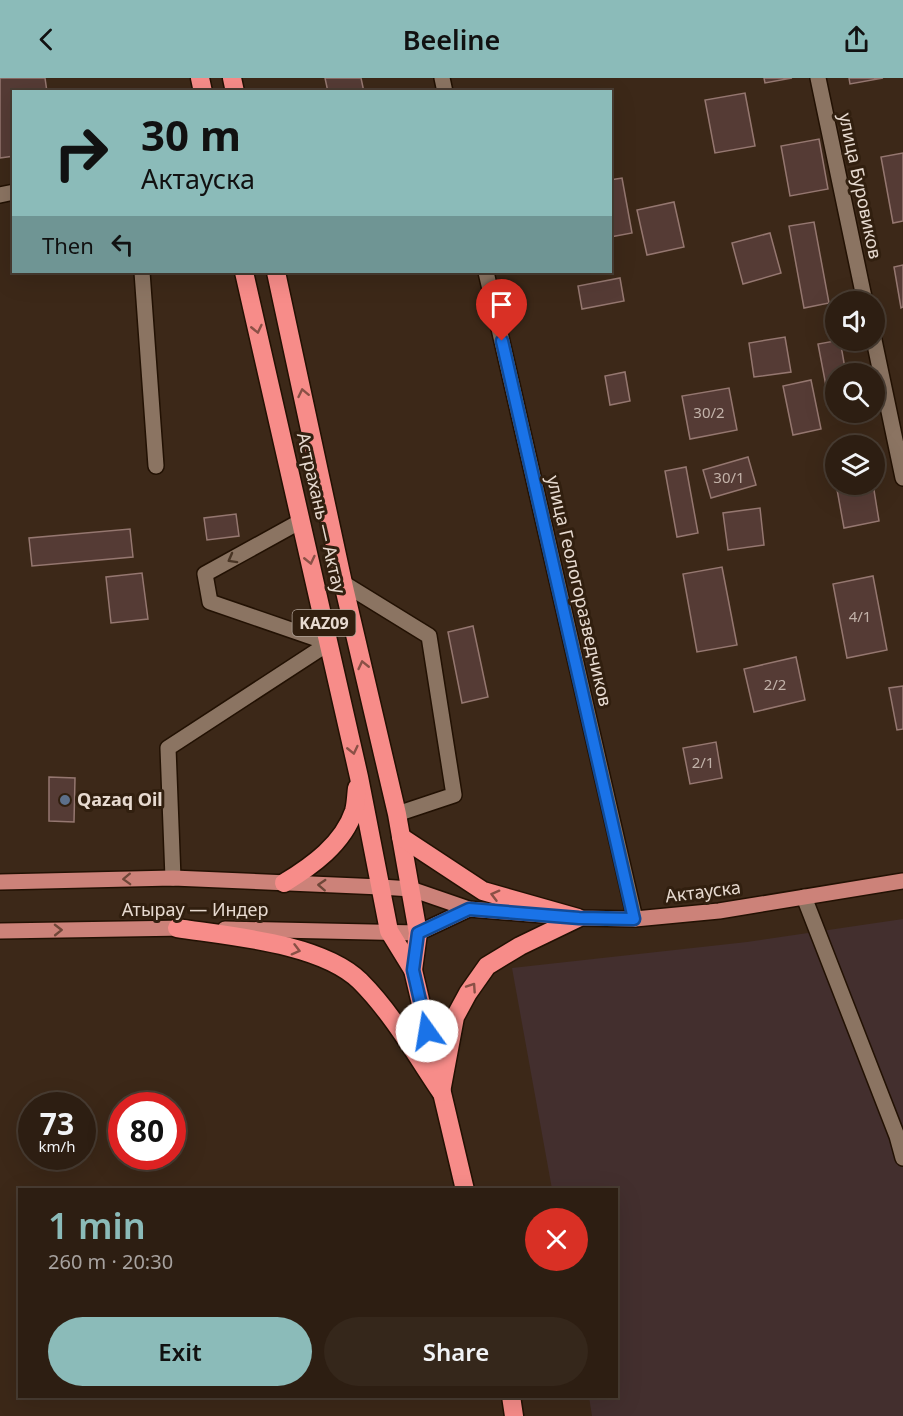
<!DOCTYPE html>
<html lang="en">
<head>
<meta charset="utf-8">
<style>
  :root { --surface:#2d1e12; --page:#35271b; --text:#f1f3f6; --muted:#a7a29f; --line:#483c32; --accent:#8bbbb9 }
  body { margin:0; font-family:"Noto Sans",sans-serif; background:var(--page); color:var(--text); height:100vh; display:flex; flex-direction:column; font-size:22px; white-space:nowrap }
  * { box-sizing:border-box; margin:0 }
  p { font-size:20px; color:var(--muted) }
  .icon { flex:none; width:33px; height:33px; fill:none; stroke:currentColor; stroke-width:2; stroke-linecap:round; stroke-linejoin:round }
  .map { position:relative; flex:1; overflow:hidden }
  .details { position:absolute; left:18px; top:1110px; width:600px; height:210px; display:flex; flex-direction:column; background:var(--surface); border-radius:0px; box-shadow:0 6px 24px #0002,0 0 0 2px var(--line) }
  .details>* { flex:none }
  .guide { position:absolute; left:12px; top:12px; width:600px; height:183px; border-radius:0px; box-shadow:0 6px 24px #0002,0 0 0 2px var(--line); background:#8bbbb9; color:#111; overflow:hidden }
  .tools { position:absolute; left:825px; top:213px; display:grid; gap:12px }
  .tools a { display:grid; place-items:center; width:60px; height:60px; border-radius:50%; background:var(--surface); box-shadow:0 6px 24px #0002,0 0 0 2px var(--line); font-size:30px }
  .speed { position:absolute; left:18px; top:1014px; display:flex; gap:12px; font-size:30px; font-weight:700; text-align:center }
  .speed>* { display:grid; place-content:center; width:78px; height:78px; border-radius:50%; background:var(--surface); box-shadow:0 6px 24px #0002,0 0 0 2px var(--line); line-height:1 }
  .speed small { font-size:15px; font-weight:400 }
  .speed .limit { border:9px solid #d22; background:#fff; color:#111 }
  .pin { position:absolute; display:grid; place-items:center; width:51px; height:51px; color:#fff; margin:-62px -26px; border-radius:50% 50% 50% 0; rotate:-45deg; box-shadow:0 0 6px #0007 }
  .pin .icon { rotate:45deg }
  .me { position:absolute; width:66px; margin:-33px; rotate:347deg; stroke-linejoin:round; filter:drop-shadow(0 0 4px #0008) }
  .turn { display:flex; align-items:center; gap:21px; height:126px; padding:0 30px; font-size:27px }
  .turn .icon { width:78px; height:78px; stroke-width:2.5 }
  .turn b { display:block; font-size:42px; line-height:51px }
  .then { display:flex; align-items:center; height:57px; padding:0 30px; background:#0003; gap:12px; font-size:22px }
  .round { display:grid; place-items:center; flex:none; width:63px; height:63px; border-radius:32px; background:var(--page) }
  .overview { display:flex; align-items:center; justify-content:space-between; height:102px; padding:0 30px }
  h1 { font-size:36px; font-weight:600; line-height:45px; color:var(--accent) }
  .button { display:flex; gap:12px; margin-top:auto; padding:12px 30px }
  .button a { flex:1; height:69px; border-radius:36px; background:var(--accent); color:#111; font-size:24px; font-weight:600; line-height:69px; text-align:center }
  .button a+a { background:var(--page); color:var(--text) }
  header { display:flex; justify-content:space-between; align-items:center; height:78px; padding:0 30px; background:var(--accent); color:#111; font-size:27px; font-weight:600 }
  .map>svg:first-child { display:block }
  .industrial { fill:#432f2e }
  .building { fill:#553b35; stroke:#957770; stroke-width:1.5 }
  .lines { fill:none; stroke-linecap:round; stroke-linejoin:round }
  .minor-casing { stroke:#221103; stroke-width:18 }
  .major-casing { stroke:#221103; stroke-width:18 }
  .highway-casing { stroke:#221103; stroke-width:21 }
  .minor { stroke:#8b7462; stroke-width:15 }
  .major { stroke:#cc8279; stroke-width:15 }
  .highway { stroke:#f78c89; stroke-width:18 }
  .oneway { stroke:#8a5046 }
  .oneway2 { stroke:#483424 }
  .oneway3 { stroke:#6f4739 }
  .route-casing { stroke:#114b97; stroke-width:15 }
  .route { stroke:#1a73e8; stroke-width:10 }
  .service-dot { fill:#5c6f8a; stroke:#311f0f; stroke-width:2 }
  .labels { text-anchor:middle; stroke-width:6; stroke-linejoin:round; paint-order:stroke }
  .number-label { font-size:15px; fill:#c2b2a9 }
  .shield { fill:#311f0f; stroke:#b0a296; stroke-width:1.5 }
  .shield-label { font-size:16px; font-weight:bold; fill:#e7dad0 }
  .street-label { font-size:18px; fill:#e7dad0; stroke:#311f0f }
  .poi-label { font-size:18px; font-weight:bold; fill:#e7dad0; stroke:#311f0f; text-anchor:start }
</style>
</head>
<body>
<header><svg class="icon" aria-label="back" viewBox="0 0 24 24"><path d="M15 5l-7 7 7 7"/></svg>Beeline<svg class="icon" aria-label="share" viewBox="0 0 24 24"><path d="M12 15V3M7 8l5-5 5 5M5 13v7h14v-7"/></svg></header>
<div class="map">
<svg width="903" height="1338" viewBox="0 0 903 1338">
  <rect width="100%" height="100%" fill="#3c2818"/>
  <path class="industrial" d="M903,841V1338H592L589,1319L616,1318V1112L552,1111L512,890L747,864Z"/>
  <g class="building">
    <path d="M0,0H45L47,14H14V78L0,80Z"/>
    <path d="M325,0H361L364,14H328Z"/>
    <path d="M764,0H792L765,5Z"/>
    <path d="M849,0H883L850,6Z"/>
    <path d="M745,15L755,68L715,75L705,22Z"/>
    <path d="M819,61L828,111L790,118L781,68Z"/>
    <path d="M903,75V143L893,145L881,79Z"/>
    <path d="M622,100L632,155L610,159V102Z"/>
    <path d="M674,124L684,169L647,177L637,132Z"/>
    <path d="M814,144L829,225L804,230L789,148Z"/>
    <path d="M770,155L781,195L743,206L732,165Z"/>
    <path d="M903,187V229L901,230L894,189Z"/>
    <path d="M620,200L624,223L582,231L578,208Z"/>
    <path d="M785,259L791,294L754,299L749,265Z"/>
    <path d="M840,262L846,296H836V328L830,329L818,266Z"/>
    <path d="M625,294L630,323L610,327L605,298Z"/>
    <path d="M811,302L821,351L793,357L783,308Z"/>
    <path d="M729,310L737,352L690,361L682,318Z"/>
    <path d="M748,379L756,407L711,420L703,392Z"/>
    <path d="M686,389L698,455L677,459L665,393Z"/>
    <path d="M836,406H873L879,443L844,450Z"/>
    <path d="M760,430L764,467L728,472L723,435Z"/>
    <path d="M236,436L239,458L207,462L204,440Z"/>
    <path d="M130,451L133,479L32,488L29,460Z"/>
    <path d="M722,489L737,567L697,574L683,496Z"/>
    <path d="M142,495L148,541L111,545L106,499Z"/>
    <path d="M873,498L887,572L847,580L833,506Z"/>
    <path d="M473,548L488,619L462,625L448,554Z"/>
    <path d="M796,579L805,622L754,634L744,591Z"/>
    <path d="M903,608V651L897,652L889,610Z"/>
    <path d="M716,664L722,700L690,706L683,670Z"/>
    <path d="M49,699L75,700L74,744L49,743Z"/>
  </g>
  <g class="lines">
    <defs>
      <g id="minor">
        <path d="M442,0L445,14"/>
        <path d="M818,0L865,224"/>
        <path d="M0,117L14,114"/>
        <path d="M142,194L156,388"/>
        <path d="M486,194L635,841"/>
        <path d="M874,262L903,400"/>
        <path d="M301,443L205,496L210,524L329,565"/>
        <path d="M343,505L429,558L454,717L397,736"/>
        <path d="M173,800L168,670L329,565"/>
        <path d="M804,819L897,1058L903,1080"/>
      </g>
      <g id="major">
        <path d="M0,804L173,800L381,809L411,811L469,831L578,840L635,841L719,833L903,803"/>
        <path d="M225,851L418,855L469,831"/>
        <path d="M0,853L186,850"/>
      </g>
      <g id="highway">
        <path d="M200,0L203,14"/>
        <path d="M232,0L235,14"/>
        <path d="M244,194L359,699L389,853L413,892L465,1112"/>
        <path d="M276,194L343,505L397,736L418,855L413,892"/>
        <path d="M284,805C312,788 343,766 354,733C356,726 356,717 357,710"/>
        <path d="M177,850C229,858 321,865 360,903C392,935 416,977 441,1014L455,939L468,915L487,888L520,868L578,840L483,813L401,759"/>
        <path d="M511,1318L514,1338"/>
      </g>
    </defs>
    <use href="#minor" class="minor-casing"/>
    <use href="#major" class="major-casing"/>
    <use href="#highway" class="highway-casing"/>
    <use href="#minor" class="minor"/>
    <use href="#major" class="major"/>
    <use href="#highway" class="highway"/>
  </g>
  <defs><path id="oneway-chevron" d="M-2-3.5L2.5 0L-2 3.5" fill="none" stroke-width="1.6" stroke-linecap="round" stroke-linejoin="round" transform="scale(1.5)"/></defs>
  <g class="oneway">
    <use href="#oneway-chevron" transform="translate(257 251) rotate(77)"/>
    <use href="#oneway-chevron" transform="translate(303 315) rotate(-102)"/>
    <use href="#oneway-chevron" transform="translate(310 482) rotate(77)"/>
    <use href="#oneway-chevron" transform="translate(363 587) rotate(-103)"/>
    <use href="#oneway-chevron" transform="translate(353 672) rotate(77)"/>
    <use href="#oneway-chevron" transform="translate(495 817) rotate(-165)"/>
    <use href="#oneway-chevron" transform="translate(296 872) rotate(15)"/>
    <use href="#oneway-chevron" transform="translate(472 909) rotate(-56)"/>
  </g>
  <use class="oneway2" href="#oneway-chevron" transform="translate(232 481) rotate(151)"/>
  <g class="oneway3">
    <use href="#oneway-chevron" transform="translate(127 801) rotate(178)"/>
    <use href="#oneway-chevron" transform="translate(322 807) rotate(-177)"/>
    <use href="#oneway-chevron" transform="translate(58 852) rotate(-1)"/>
  </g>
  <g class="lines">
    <defs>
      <path id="route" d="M427,953L413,892L418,855L469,831L579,840L634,841L502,263"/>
    </defs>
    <use href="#route" class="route-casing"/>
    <use href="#route" class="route"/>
  </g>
  <circle class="service-dot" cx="65" cy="722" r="6"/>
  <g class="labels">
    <g class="number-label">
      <text x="709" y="340">30/2</text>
      <text x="729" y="405">30/1</text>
      <text x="860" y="544">4/1</text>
      <text x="775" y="612">2/2</text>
      <text x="703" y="690">2/1</text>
    </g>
    <rect class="shield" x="292.5" y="532" width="63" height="26" rx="4.5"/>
    <g class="shield-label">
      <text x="324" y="551">KAZ09</text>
    </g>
    <g class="street-label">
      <text transform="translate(860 108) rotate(78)" y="6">улица Буровиков</text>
      <text transform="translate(321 435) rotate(77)" y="6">Астрахань — Актау</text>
      <text transform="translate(579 513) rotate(77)" y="6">улица Геологоразведчиков</text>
      <text transform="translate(703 814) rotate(-7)" y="6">Актауска</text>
      <text x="195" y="838">Атырау — Индер</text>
    </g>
    <g class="poi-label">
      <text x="77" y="728">Qazaq Oil</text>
    </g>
  </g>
</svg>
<div class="tools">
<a><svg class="icon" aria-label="sound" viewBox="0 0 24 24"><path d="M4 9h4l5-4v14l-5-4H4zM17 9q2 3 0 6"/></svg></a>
<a><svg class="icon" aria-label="search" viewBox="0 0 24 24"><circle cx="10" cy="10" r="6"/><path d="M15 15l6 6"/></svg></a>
<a><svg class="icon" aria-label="layers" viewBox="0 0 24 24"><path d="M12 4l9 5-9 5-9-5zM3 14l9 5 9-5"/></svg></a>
</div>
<div class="speed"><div>73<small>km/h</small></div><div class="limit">80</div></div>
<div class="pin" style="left:502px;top:263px;background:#d93025"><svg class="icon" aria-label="arrive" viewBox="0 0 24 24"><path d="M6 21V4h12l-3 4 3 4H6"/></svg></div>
<svg class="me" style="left:427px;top:953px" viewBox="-20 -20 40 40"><circle r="19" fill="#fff"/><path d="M0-13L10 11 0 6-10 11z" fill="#1a73e8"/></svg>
<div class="guide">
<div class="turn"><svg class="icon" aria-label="right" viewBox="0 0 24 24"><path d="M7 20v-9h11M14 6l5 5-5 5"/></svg><div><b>30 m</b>Актауска</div></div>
<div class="then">Then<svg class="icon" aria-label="left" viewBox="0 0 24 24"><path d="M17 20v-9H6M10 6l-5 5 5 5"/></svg></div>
</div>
<section class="details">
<div class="overview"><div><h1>1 min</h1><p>260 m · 20:30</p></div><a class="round" style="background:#d93025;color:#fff"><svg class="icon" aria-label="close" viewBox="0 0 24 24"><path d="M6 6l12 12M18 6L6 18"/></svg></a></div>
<div class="button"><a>Exit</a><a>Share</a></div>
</section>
</div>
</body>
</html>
